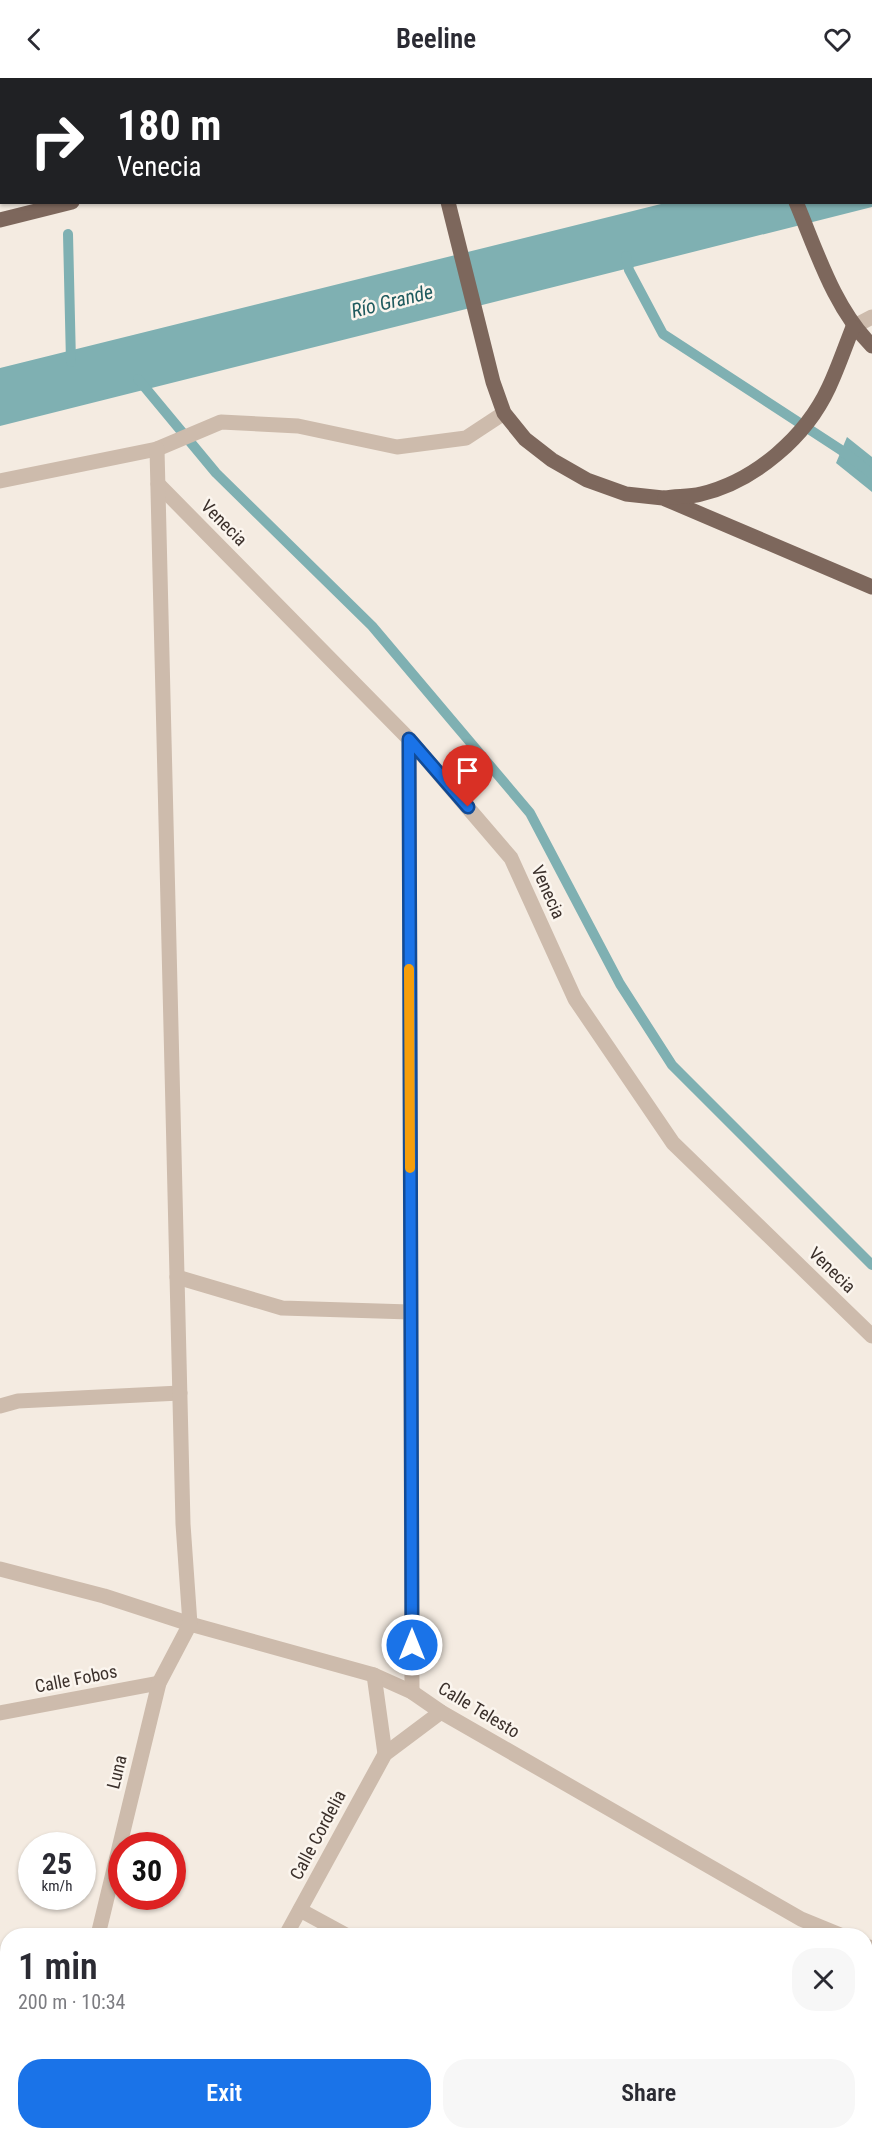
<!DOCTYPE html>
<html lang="en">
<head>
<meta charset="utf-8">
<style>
  :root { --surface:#fff; --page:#f7f7f7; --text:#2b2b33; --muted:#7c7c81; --accent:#1a73e8 }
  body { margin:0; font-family:"Roboto Condensed",sans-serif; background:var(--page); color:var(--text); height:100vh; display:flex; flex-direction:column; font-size:22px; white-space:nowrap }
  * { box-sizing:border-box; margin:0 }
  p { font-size:20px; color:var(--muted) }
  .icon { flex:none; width:33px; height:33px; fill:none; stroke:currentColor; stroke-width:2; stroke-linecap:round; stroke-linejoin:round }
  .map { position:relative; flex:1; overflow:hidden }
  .panel { position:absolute; left:0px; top:1850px; width:873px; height:212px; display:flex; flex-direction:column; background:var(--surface); border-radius:24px 24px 0 0; box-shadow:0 2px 4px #0004 }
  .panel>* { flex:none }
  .banner { position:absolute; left:0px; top:0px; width:873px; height:126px; box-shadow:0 2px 4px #0004; background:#202124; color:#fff; overflow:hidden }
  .speed { position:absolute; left:18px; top:1754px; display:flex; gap:12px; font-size:30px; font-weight:700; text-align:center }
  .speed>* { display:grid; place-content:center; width:78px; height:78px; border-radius:50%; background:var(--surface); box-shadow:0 2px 4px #0004; line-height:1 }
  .speed small { font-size:15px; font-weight:400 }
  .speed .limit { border:9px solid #d22; background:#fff; color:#111 }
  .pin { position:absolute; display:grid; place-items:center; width:51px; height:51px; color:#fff; margin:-62px -26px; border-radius:50% 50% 50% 0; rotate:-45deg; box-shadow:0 0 6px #0007 }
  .pin .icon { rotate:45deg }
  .me { position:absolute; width:66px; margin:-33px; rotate:0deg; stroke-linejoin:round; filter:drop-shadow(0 0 4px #0008) }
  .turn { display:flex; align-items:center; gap:21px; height:126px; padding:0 18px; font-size:27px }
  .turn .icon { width:78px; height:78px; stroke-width:2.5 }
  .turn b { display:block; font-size:42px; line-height:51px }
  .round { display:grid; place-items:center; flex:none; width:63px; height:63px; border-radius:24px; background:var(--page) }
  .head { display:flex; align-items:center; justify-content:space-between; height:102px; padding:0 18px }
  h1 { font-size:36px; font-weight:600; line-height:45px }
  .cta { display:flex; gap:12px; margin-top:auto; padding:12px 18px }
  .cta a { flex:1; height:69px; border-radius:24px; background:var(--accent); color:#fff; font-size:24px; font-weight:600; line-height:69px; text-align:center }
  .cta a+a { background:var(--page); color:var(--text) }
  header { display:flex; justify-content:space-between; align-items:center; height:78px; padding:0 18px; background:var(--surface); font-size:27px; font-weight:600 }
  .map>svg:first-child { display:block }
  .water { fill:#7fb0b2 }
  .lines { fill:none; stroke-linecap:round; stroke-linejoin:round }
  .stream { stroke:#7fb0b2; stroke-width:10 }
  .building { fill:#c8694b }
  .minor { stroke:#cdbbac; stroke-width:15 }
  .major { stroke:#7d675c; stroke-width:15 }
  .route-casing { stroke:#114b97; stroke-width:15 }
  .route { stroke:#1a73e8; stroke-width:10 }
  .slow { stroke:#f59e0b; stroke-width:10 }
  .labels { text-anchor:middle; stroke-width:5; stroke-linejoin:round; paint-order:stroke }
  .street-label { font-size:18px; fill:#3b302b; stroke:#fbf5ee }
  .water-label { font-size:20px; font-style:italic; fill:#1f5a5e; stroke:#fbf5ee }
</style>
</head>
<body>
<header><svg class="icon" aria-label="back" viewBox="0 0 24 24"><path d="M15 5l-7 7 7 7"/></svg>Beeline<svg class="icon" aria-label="heart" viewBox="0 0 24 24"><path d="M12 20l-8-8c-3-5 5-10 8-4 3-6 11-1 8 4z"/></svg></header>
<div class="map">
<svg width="872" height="2060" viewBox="0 0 872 2060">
  <rect width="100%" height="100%" fill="#f4ebe1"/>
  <g class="water">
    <path d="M872,71V129L0,348V290L665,125L872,124Z"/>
    <path d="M847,359L872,379V414L836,385Z"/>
  </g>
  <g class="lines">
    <g class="stream">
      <path d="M65,0V2"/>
      <path d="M68,156L71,284"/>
      <path d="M626,178L629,192L663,256L841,372L872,396"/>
      <path d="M138,301L216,395L372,548L530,735L620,906L672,987L872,1187"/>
    </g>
  </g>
  <g class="building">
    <path d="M0,1886L8,1887V1926L0,1925Z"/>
    <path d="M337,2054H363L359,2060H348Z"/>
  </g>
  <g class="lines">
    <g class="minor">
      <path d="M853,249L872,239"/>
      <path d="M0,403L157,371L221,344L298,348L397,369L466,360L504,335"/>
      <path d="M158,406L409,661L511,780L575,921L673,1065L872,1258"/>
      <path d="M409,661L412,1614"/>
      <path d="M177,1199L282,1230L410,1234"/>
      <path d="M0,1328L18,1323L180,1315"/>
      <path d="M0,1491L104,1518L190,1546L374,1597L412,1614L441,1634L801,1841L840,1857"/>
      <path d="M374,1597L385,1676"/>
      <path d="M0,1635L159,1605"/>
      <path d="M300,1832L346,1857"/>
      <path d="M98,1857L159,1605L190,1546L183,1446L157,371"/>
      <path d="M286,1857L385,1676L441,1634"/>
      <path d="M866,1868L872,1870"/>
      <path d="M238,2054L248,2060"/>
      <path d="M681,2054L691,2060"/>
      <path d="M54,2060L55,2054"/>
      <path d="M171,2060L174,2054"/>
    </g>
    <g class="major">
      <path d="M741,0L742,2"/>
      <path d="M302,2L304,0"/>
      <path d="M354,2L358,0"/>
      <path d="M438,2V0"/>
      <path d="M755,2L756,0"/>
      <path d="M448,124L493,304L504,335L525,361L552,382L587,402L626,416L663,420L872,509"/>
      <path d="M796,124C817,174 834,230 872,268"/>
      <path d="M0,142L72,124"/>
      <path d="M665,420C676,418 690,419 701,416C755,403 806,359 829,309C838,290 845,269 853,249"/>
    </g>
  </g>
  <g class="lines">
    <defs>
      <path id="route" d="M412,1567L409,661L468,729"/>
    </defs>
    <use href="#route" class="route-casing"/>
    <use href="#route" class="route"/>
    <path class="slow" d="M409,891L410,1090"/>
  </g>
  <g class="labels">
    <g class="street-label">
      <text transform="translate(224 445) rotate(45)" y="6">Venecia</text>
      <text transform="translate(548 814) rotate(66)" y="6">Venecia</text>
      <text transform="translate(832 1192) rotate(44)" y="6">Venecia</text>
      <text transform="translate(76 1601) rotate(-11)" y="6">Calle Fobos</text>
      <text transform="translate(479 1632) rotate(31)" y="6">Calle Telesto</text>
      <text transform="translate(117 1694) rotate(-76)" y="6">Luna</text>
      <text transform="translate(318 1757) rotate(-62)" y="6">Calle Cordelia</text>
    </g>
    <g class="water-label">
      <text transform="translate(392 223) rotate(-14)" y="7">Río Grande</text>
    </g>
  </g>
</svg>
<div class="speed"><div>25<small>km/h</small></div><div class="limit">30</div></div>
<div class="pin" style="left:468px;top:729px;background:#d93025"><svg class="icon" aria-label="arrive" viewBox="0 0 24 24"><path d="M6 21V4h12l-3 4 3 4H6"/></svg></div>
<svg class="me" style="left:412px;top:1567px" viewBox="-20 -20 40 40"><circle r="17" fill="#1a73e8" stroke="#fff" stroke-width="3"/><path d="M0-11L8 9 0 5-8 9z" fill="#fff"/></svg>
<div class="banner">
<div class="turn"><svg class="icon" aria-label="right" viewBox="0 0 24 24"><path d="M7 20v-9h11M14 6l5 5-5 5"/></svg><div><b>180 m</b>Venecia</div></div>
</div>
<section class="panel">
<div class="head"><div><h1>1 min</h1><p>200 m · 10:34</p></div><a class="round"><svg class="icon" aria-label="close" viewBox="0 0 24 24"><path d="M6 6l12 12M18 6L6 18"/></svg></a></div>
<div class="cta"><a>Exit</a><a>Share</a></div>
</section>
</div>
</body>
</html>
